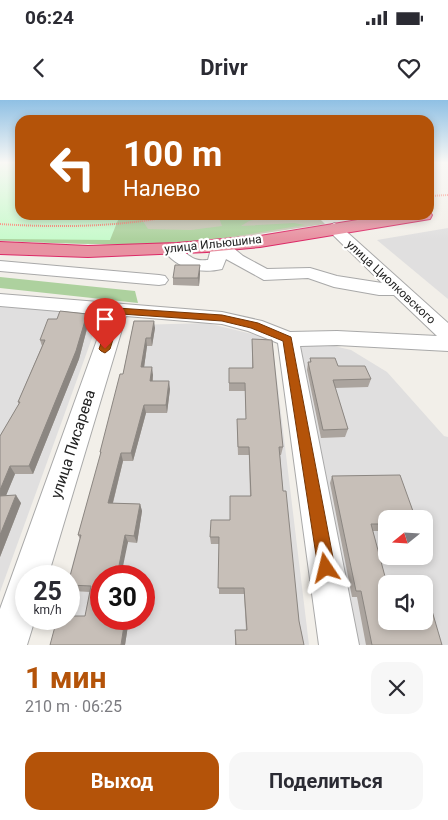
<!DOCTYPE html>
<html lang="ru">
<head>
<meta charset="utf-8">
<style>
  :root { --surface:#fff; --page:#f7f7f7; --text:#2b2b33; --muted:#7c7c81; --accent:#b45309 }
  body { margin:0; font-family:Roboto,sans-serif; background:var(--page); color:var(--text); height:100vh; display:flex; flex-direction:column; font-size:19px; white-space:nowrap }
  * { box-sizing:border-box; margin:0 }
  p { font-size:16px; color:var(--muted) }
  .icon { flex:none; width:28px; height:28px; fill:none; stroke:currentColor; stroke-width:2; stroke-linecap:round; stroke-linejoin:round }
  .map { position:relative; height:545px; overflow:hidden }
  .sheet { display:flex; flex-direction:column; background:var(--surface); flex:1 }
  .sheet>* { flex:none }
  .banner { position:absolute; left:15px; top:15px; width:419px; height:105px; border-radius:15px; box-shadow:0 2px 8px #0003; background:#b45309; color:#fff; overflow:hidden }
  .needle { width:32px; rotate:252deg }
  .fabs { position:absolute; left:378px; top:410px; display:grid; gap:10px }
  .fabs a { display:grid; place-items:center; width:55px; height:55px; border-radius:10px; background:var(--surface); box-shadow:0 2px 8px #0003; font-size:25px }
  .speed { position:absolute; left:15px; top:465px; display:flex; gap:10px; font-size:25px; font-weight:700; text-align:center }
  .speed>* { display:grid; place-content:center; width:65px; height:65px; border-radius:50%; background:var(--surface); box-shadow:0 2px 8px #0003; line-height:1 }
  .speed small { font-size:12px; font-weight:400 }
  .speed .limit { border:8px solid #d22; background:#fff; color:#111 }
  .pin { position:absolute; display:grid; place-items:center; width:42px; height:42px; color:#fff; margin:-51px -21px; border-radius:50% 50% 50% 0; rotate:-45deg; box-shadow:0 0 5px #0007 }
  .pin .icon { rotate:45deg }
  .me { position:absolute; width:55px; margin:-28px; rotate:350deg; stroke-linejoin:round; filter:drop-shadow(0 0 4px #0008) }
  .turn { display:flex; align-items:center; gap:18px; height:105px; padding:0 25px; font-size:22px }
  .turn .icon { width:65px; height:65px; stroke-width:2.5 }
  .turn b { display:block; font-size:35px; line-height:42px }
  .round { display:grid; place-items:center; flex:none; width:52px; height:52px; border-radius:15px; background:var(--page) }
  .overview { display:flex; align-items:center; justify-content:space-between; height:85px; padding:0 25px }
  h1 { font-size:30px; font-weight:700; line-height:38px; color:var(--accent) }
  .action { display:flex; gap:10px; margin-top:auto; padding:10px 25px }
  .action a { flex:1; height:58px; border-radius:15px; background:var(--accent); color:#fff; font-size:20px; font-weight:700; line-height:58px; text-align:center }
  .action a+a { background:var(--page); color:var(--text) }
  .status { display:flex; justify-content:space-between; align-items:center; height:35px; padding:0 25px; background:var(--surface); direction:ltr }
  .status svg { height:14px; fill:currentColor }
  header { display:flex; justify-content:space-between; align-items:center; height:65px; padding:0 25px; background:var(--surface); font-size:22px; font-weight:700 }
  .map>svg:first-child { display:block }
  .residential { fill:#e0dfdf; fill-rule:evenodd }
  .construction { fill:#c7c7b4 }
  .forest { fill:#add19e }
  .park { fill:#c8facc }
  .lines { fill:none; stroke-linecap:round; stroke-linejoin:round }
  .minor-casing { stroke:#a9a9a9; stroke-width:2 }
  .highway-casing { stroke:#dc2a67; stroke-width:2 }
  .path { stroke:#fa8072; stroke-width:2; stroke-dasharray:1 1; stroke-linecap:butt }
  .minor { fill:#fff; fill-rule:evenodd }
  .highway { fill:#e892a2; fill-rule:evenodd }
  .wall { fill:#aba49e }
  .shaded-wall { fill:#8b8681 }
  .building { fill:#c7bfb8; stroke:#8b8681 }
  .route { fill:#b45309; stroke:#753606 }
  .labels { text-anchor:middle; stroke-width:4.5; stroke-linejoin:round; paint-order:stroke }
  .far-street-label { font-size:12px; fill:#222; stroke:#fff }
  .street-label { font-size:15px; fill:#222; stroke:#fff }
</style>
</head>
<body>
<div class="status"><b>06:24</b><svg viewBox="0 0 49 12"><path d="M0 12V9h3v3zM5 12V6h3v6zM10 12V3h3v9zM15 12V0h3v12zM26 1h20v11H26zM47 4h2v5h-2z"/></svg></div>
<header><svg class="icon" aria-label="back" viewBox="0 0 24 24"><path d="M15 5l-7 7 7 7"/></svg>Drivr<svg class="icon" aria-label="heart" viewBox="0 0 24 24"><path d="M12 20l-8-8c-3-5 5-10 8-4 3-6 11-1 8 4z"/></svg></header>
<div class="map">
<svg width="448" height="545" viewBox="0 0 448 545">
  <rect width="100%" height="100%" fill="#f2efe9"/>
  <g class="residential">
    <path d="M448,128V199L377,140Z"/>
    <path d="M0,205L100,216L0,492Z"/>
    <path d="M207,223L272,239L309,545H51L69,519V477L136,225ZM101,476H144V519H101Z"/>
    <path d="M317,242L351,250L387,272L444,336L448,337V545H359L299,248ZM386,419H424V456H386ZM386,484H424V521H386Z"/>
  </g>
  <path class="construction" d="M0,63H20V115H316L325,124L200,143L134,145L0,141Z"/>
  <g class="forest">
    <path d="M0,63H20V115H139L148,129L191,130L222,126L218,115H279L249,121L241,126L294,123L305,125C271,130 237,137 203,140C136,146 67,145 0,140Z"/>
    <path d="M0,177L135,191L138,203L0,188Z"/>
  </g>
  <path class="park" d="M0,63H20V115H120L110,140L0,139Z"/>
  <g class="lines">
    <defs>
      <g id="minor">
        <path d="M334,123L339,125L448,223V251L337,245L300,246L359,545H319L278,243L248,231L222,224L126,216L48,476H26V519H35L27,545H0V509L106,215L0,206V194L222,212L262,221L290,232L337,231L437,236L394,195H379L334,187L308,178L264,180L226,159L222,169C200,174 176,169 163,149L165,146C180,142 184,155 195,159C199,161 205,160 208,160L212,145L220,140L226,142L243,156L267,169L310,168L337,176L382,183L329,131L326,128Z"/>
        <path d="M0,161L159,175L165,176L168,180L165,184L159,185L0,171Z"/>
      </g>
      <path id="highway" d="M429,111L432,115L430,119L424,120L260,147L207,152L88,157L0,154V142L88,146L177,143L260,136L388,115H429Z"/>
    </defs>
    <use href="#minor" class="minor-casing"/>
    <use href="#highway" class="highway-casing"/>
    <g class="path">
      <path d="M429,96L448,95"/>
      <path d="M0,124C60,128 119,127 178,115"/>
    </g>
    <use href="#minor" class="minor"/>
    <use href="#highway" class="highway"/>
  </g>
  <g class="wall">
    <path d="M200,173L199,186L173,185V178Z"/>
    <path d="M89,221L79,259L33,374H15L6,395L21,403L0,457V336L19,304L18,302L42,246L40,240Z"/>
    <path d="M134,221L155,228L152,246H147L144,267L153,275V281L170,289L167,313H146L133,361H123L113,403L140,404L142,411L137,443L128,442L101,519H129L125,545L85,516L90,492L72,491L69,487V480L80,439L78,435L101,355L100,352L123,274Z"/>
    <path d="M252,239L283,347L281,355H280L283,391L299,521L304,545H235V530H246L244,494H219V444H211L210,437L230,420L250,396L249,355H238L237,327V319H246L245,291H229V268H252Z"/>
    <path d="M310,258L338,266L371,279L368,287L335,288L348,329L345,337L321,338L307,270L308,262H310Z"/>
    <path d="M332,376L414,414L411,419H386V431H373L386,521L442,545H366L357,497H352L330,383Z"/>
  </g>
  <g class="shaded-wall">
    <path d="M200,165V173L199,186L198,178Z"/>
    <path d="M87,214L89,221L79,259L33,374L29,366Z"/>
    <path d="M154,221L155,228L152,246L151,238Z"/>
    <path d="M146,238L147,246L143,275L141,267Z"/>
    <path d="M152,267L153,275L151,289L150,281Z"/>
    <path d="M169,281L170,289L167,313L166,305Z"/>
    <path d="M144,305L146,313L133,361L131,353Z"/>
    <path d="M121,353L123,361L111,410L108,403Z"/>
    <path d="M10,366L15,374L3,403L0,399V390Z"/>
    <path d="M16,395L21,403L0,457V435Z"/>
    <path d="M140,404L142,411L137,443L134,436Z"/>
    <path d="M125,435L128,442L121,476H117Z"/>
    <path d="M125,519H129L125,545H121Z"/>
  </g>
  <g class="building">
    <path d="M175,165H200L198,178H173Z"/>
    <path d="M60,211L87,214L76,251L29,366H10L0,390V336L20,302H18L45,240H40L48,219H57Z"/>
    <path d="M134,221H154L151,238H146L141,267H152L150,281H169L166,305H144L131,353H121L108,403L140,404L134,436L125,435L117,476H101V519H125L121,545H50L57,519H69V516H85L91,486L69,485V480L81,435H78L101,352H100L120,274H123Z"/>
    <path d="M252,239L272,240L283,347H279L283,391H286L299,521L304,545H236L235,530H247L244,488H218L219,437H210L211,420H230V396H251L249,347H238L237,319H246L245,283H229V268H253Z"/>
    <path d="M310,258H335L338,266H365L371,279L333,280L348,329L323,330L308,262H311Z"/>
    <path d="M400,375L414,414H397L398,419H386V424H371L387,484H386V521H424V504H430L442,545H372L361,491H356L332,376Z"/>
    <path d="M16,395L0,435V396Z"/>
  </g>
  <linearGradient id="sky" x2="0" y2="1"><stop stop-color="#8fc0e4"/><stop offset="0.45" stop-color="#f9f8f5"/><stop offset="1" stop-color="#f9f8f5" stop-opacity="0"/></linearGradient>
  <rect width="448" height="139" fill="url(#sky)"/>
  <path class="route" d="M117,208L222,215L258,223L291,237L335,468L332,474L326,477L321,474L318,468L283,241L251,228L222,221L121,214L110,249L105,253L101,251L99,249L112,211Z"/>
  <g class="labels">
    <g class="far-street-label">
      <text transform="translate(213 144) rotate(-6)" y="4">улица Ильюшина</text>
      <text transform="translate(391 182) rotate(43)" y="4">улица Циолковского</text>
    </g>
    <g class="street-label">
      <text transform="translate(73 344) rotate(-72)" y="5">улица Писарева</text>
    </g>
  </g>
</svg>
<div class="fabs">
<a><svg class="needle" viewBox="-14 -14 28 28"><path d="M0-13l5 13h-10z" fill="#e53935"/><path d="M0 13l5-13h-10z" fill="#7c7c81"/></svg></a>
<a><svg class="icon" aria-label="sound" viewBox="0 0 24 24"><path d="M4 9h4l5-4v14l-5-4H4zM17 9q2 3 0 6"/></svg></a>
</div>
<div class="speed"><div>25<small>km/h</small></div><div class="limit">30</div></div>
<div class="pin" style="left:105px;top:249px;background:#d93025"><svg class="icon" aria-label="arrive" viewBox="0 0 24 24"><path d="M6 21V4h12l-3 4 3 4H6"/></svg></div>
<svg class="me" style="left:326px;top:468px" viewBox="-20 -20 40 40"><path d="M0-17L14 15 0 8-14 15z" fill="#b45309" stroke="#fff" stroke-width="4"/></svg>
<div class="banner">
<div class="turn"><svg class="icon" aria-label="left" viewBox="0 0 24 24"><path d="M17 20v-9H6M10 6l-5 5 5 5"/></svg><div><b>100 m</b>Налево</div></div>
</div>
</div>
<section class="sheet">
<div class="overview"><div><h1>1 мин</h1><p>210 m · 06:25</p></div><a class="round"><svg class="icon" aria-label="close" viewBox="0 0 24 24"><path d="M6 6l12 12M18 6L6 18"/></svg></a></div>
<div class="action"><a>Выход</a><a>Поделиться</a></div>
</section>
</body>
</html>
